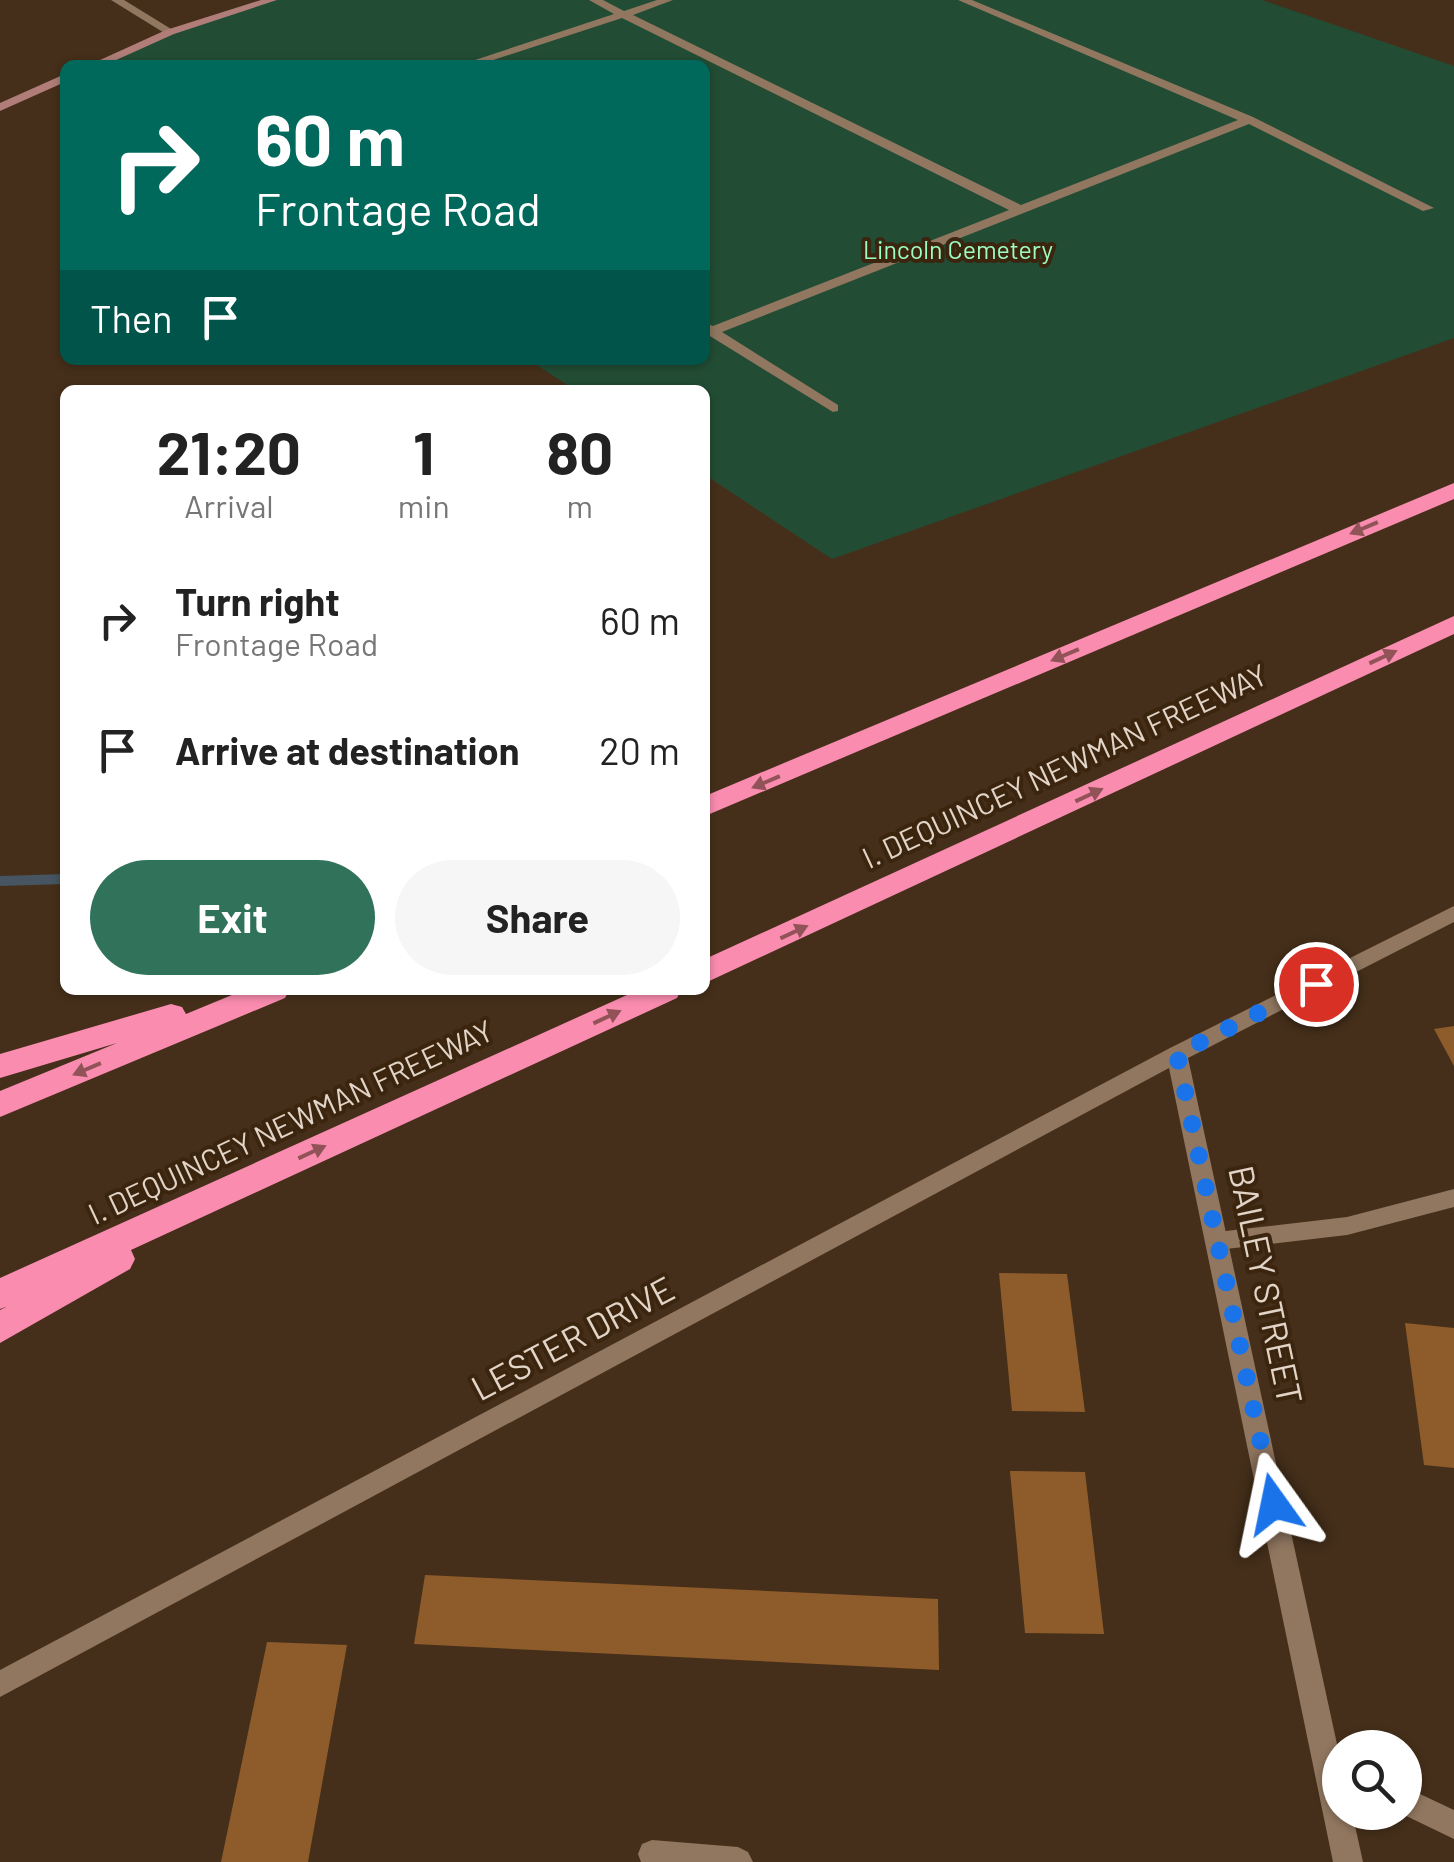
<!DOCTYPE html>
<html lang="en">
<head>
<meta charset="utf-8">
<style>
  :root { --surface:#fff; --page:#f6f6f6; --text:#222; --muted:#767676; --accent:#31725b }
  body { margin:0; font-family:Barlow,sans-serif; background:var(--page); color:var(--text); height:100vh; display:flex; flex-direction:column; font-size:38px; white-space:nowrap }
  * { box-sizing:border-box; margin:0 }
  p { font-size:32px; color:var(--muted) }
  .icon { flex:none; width:55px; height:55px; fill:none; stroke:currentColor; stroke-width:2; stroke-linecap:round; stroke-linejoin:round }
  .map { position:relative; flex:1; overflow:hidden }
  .side { position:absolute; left:60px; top:385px; width:650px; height:610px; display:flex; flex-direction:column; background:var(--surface); border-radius:15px; box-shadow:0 2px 8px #0004 }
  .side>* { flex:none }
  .banner { position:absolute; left:60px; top:60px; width:650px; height:305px; border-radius:15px; box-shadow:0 2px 8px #0004; background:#00695c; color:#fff; overflow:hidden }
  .fabs { position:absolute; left:1322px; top:1730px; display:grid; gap:20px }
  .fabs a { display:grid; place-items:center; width:100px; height:100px; border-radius:50%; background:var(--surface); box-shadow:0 2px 8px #0004; font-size:50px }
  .pin { position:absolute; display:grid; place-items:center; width:85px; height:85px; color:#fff; margin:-42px; border:5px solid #fff; border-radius:50%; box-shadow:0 2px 10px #0007 }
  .me { position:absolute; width:110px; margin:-55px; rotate:348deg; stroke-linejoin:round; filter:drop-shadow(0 0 8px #0008) }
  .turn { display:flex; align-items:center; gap:35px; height:210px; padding:0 30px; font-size:45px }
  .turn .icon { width:130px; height:130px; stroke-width:2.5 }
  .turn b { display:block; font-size:70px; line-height:85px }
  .then { display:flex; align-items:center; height:95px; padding:0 30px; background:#0003; gap:20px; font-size:38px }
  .eta { display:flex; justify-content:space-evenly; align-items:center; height:170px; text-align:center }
  .eta b { font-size:60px; font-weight:700; line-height:70px }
  .button { display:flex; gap:20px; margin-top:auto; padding:20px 30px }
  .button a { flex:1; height:115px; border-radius:60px; background:var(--accent); color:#fff; font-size:40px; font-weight:700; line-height:115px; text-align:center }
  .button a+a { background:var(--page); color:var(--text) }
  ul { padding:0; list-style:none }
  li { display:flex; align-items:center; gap:30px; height:130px; padding:0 30px }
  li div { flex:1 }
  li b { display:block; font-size:38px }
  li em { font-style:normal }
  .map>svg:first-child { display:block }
  .green { fill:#224d34 }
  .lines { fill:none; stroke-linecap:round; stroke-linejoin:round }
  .stream { fill:#465561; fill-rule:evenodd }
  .building { fill:#8e5c2a }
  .service { fill:#917760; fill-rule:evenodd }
  .minor { fill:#917760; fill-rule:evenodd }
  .secondary { fill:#b07d78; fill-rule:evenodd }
  .motorway { fill:#fa8caf; fill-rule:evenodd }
  .oneway { fill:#915357 }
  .route { stroke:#1a73e8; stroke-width:18; stroke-dasharray:0 32.4 }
  .labels { text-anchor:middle; stroke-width:8; stroke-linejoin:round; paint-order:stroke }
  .far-park-label { font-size:25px; fill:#9dfcc1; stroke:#3b250f }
  .street-label { font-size:30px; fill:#e2d4c7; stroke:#3b250f }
  .near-street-label { font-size:35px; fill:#e2d4c7; stroke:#3b250f }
</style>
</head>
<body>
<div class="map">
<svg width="1454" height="1862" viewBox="0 0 1454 1862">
  <rect width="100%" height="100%" fill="#452f1a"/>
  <path class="green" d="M272,0H1262L1454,66V338L832,559L705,475V390H575L529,360H705V65H95L170,32Z"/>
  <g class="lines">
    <path class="stream" d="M65,874V884L0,886V876Z"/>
  </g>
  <g class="building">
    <path d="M1454,1026V1066L1434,1029Z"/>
    <path d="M999,1273L1067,1274L1085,1412L1012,1411Z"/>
    <path d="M1405,1323L1454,1328V1468L1424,1465Z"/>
    <path d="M1010,1471L1085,1472L1104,1634L1025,1633Z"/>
    <path d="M425,1575L938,1599L939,1670L414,1644Z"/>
    <path d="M267,1642L347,1645L308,1862H221Z"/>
  </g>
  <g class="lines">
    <g class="service">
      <path d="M589,0H603L624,11L657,0H673L633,15L1021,205L1238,120L958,0H972L1253,117L1434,208L1423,211L1249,124L722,332L838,405V411L833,412L705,333V323L713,326L1009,210L622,18L478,65H460L614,14Z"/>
      <path d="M1454,1189V1207L1347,1235L1217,1250L1209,1248L1205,1241L1209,1234L1217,1232L1347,1217Z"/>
      <path d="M652,1840L738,1847L748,1852L753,1862H641L638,1854L642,1844Z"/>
    </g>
    <g class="minor">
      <path d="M111,0H124L176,32L166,34Z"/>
      <path d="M1454,906V922L1188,1058L1340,1758V1812H1352L1363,1862H1333L1169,1068L0,1697V1670L1170,1048Z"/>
      <path d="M1405,1787L1454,1810V1839L1398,1812H1405Z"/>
    </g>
    <g class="secondary">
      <path d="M261,0H277L174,34L105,65H89L166,30Z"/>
      <path d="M65,74V82L0,111V103Z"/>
    </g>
    <g class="motorway">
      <path d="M1454,483V499L705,816V796Z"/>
      <path d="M1454,616V634L705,983V959Z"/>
      <path d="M244,990H289L285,998L0,1117V1091L117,1043L0,1078V1054L171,1004L182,1007L186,1014Z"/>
      <path d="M638,990H681L677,998L131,1250L135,1259L130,1269L0,1343V1310L6,1307L0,1309V1278Z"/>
    </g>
  </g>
  <defs><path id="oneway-solid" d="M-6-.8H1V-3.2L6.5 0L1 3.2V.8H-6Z" transform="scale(2.5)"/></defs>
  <g class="oneway">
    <use href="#oneway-solid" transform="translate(1364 528) rotate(157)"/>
    <use href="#oneway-solid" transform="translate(1065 655) rotate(157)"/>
    <use href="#oneway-solid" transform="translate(1383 657) rotate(-25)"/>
    <use href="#oneway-solid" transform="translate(766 782) rotate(157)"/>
    <use href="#oneway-solid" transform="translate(1089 795) rotate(-25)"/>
    <use href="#oneway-solid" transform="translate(794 932) rotate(-25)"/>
    <use href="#oneway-solid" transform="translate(607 1017) rotate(-25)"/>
    <use href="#oneway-solid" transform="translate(87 1069) rotate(157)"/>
    <use href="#oneway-solid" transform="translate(312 1152) rotate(-25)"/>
  </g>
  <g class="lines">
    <path class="route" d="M1274,1504L1177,1054L1316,984"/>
  </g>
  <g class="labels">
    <g class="far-park-label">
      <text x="958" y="259">Lincoln Cemetery</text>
    </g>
    <g class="street-label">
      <text transform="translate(1065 767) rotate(-25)" y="10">I. DEQUINCEY NEWMAN FREEWAY</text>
      <text transform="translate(291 1123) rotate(-25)" y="10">I. DEQUINCEY NEWMAN FREEWAY</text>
    </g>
    <g class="near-street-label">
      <text transform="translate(1265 1285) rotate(78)" y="12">BAILEY STREET</text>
      <text transform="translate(573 1339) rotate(-28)" y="12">LESTER DRIVE</text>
    </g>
  </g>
</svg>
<div class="fabs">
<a><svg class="icon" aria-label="search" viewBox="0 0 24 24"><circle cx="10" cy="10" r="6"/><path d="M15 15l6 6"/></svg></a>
</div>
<div class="pin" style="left:1316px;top:984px;background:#d93025"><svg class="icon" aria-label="arrive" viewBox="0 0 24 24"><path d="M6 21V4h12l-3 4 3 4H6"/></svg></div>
<svg class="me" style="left:1274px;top:1504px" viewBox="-20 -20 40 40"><path d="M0-17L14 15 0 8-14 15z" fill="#1a73e8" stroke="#fff" stroke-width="4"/></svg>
<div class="banner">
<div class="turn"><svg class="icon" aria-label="right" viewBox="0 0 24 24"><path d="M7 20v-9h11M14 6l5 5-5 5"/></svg><div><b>60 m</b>Frontage Road</div></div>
<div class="then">Then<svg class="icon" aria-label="arrive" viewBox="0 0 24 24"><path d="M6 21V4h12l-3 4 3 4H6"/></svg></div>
</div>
<section class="side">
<div class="eta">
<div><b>21:20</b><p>Arrival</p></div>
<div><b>1</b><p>min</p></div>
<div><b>80</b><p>m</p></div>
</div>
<ul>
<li><svg class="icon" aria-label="right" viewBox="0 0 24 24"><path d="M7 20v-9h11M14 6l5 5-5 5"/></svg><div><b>Turn right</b><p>Frontage Road</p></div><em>60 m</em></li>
<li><svg class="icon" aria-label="arrive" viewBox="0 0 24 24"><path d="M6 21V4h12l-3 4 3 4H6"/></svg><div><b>Arrive at destination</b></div><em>20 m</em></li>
</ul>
<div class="button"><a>Exit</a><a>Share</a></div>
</section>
</div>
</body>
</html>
